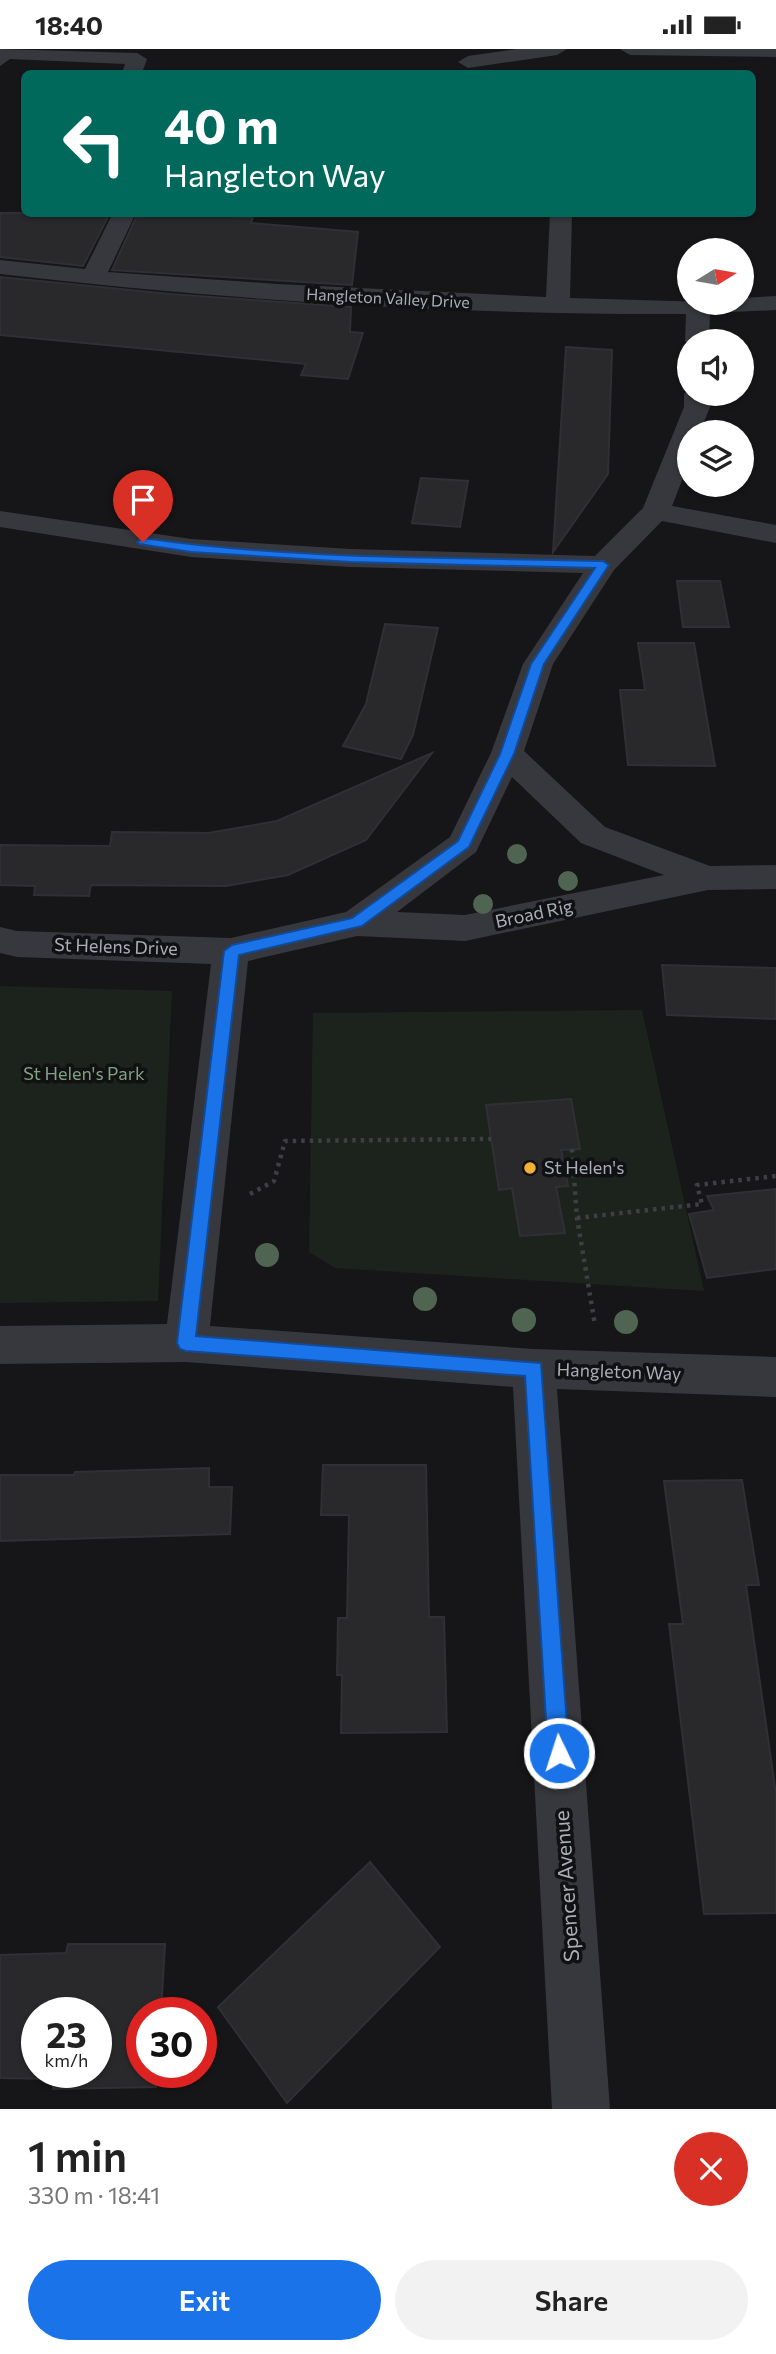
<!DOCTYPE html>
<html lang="en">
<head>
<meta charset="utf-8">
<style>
  :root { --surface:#fff; --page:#f2f2f2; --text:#222; --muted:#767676; --accent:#1a73e8 }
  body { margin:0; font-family:Commissioner,sans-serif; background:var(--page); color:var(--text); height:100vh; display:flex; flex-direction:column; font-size:26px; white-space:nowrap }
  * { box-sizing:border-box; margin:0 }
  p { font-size:23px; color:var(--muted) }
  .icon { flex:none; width:38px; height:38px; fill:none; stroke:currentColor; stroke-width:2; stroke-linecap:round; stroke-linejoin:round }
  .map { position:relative; height:2060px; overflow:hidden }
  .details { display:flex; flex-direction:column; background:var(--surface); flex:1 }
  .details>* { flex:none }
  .top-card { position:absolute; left:21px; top:21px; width:735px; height:147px; border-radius:10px; box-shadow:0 2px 5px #0004; background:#00695c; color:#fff; overflow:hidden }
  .needle { width:46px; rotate:79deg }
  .controls { position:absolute; left:677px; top:189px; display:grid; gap:14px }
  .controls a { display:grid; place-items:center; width:77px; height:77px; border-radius:50%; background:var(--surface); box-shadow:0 2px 5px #0004; font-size:35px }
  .speed { position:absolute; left:21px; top:1948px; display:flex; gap:14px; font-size:35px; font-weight:700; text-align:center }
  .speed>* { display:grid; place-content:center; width:91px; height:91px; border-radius:50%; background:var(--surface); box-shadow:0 2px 5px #0004; line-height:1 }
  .speed small { font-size:18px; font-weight:400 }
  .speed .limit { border:10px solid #d22; background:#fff; color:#111 }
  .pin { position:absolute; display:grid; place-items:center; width:60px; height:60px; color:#fff; margin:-72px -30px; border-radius:50% 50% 50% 0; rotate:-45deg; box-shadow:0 0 7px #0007 }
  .pin .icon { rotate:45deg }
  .me { position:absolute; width:77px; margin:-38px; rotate:356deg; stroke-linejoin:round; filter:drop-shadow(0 0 5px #0008) }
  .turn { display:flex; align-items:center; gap:24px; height:147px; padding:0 28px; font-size:32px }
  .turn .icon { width:91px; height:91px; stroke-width:2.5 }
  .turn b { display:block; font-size:49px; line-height:60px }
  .round { display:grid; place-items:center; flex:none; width:74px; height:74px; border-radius:37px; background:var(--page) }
  .overview { display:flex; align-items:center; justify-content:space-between; height:119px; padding:0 28px }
  h1 { font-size:42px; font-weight:600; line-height:52px }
  .button { display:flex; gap:14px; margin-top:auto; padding:14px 28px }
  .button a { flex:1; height:80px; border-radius:42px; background:var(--accent); color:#fff; font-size:28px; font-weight:600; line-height:80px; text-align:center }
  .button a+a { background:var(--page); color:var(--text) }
  .status { display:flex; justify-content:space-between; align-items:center; height:49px; padding:0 35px; background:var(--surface); direction:ltr }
  .status svg { height:19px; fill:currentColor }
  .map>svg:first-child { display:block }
  .green { fill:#1c231d }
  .building { fill:#29292c; stroke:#303034; stroke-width:2; fill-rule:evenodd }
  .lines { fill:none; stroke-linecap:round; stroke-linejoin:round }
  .path { stroke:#3d3f44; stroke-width:4.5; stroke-dasharray:3.5 5; stroke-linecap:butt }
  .minor { fill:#37383d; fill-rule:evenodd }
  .tree { fill:#506452 }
  .route { fill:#1a73e8; stroke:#114b97; stroke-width:2 }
  .poi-dot { fill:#f2b134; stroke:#111113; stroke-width:2.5 }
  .labels { text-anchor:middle; stroke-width:7; stroke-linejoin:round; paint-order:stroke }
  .far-street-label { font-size:16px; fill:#a8adb8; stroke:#111113 }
  .street-label { font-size:18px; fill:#a8adb8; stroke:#111113 }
  .park-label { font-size:18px; fill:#7fa381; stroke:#111113 }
  .poi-label { font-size:18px; fill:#a8adb8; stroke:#111113; text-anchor:start }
  .near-street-label { font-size:21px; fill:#a8adb8; stroke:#111113 }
</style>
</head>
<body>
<div class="status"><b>18:40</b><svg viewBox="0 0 49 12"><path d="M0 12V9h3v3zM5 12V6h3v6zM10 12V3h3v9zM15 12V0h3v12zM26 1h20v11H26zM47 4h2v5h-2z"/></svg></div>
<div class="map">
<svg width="776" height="2060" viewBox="0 0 776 2060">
  <rect width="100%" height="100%" fill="#161618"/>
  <g class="green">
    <path d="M0,937L172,942L158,1252L0,1254Z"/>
    <path d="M642,961L704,1242L335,1219L309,1203L313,964Z"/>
  </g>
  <g class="building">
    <path d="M0,164H110L83,217L0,208Z"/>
    <path d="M138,164L253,168L251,174L358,183L352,236L112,221Z"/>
    <path d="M0,228L170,245L351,258L350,283L363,284L348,330L301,326L306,315L0,286Z"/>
    <path d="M566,298L612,301L608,425L553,503Z"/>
    <path d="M421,429L468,432L460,478L412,474Z"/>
    <path d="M677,532H720L729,578H683Z"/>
    <path d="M385,575L438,579L413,686L401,710L343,697L366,655Z"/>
    <path d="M638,594H694L715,717L628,716L620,641H645Z"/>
    <path d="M432,704L366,791L288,826L226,837L91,836L89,847L34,846L35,837L0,836V796L110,797L112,783L208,784L277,772Z"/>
    <path d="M662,916L776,919V970L667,966Z"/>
    <path d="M571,1050L580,1100L561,1101L568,1137L556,1138L565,1184L520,1187L512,1139L499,1141L486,1056Z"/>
    <path d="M776,1140V1220L707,1229L689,1165L714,1161L707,1147Z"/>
    <path d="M323,1416H426L429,1568H444L447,1683L341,1684L342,1626H337L338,1569H347L349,1466H321Z"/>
    <path d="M209,1419V1438H232L230,1485L0,1492V1426H74L75,1423Z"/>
    <path d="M742,1431L759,1536H746L776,1745V1864L704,1865L669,1575H683L664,1432Z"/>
    <path d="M370,1813L440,1898L287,2054L218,1958Z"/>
    <path d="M68,1895H165L161,1964H142V2023H157L156,2038L53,2040V2030L0,2029V1906L66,1904ZM37,1964H96V2023H37Z"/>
  </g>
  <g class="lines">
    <g class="path">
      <path d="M572,1100L577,1169L595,1276"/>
      <path d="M250,1145L274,1132L285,1092L491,1090"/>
      <path d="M577,1169L702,1155L697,1136L776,1127"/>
    </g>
    <g class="minor">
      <path d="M0,0L137,4L147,10L142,24H122L125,15L10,10L0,17Z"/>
      <path d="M517,0H567L557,6L468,19L458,13L468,7Z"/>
      <path d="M620,0H776V8L630,6Z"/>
      <path d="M113,164H136L108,223L277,235L546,248L550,164H572L570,249L742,254V249L776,247V261L710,264L709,292H690V298L685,292L686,265C457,266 226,251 0,225V211L85,220Z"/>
      <path d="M690,339V345H710V358L700,383H690V411L672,457L776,476V494L662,472L614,521L553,615L524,702L605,778L710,817L776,816V840L708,841L465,892L357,887L248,912L210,1277L534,1300L776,1308V1348L557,1340L610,2060H552L513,1338L186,1313L0,1315V1277L167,1275L211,915L17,908L0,904V878L17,882L231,889L346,863L450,788L491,704L523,615L583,524L351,518L191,508L0,478V462L191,490L351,500L595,507L643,459L684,358V345ZM512,728L581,794L664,826L465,866L397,863L476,803Z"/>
    </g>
  </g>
  <g class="tree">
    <circle cx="517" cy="805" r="10"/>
    <circle cx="568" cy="832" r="10"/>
    <circle cx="483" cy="855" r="10"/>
    <circle cx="267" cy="1206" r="12"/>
    <circle cx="425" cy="1250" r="12"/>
    <circle cx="524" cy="1271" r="12"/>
    <circle cx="626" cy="1273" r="12"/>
  </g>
  <path class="route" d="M143,489C295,511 450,508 603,512L609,516L544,615L514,705L469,798L362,877L239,906L196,1287L541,1314L569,1704L566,1711L559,1714L551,1711L548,1704L525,1327L186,1302L180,1300L177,1294L224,902L232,896L352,869L458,792L500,705L531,615L595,519L351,513L191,503L139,495L137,493Z"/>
  <circle class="poi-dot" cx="530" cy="1119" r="7"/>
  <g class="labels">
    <g class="far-street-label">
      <text transform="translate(388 249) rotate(3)" y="6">Hangleton Valley Drive</text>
    </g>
    <g class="street-label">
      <text transform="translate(534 865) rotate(-12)" y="6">Broad Rig</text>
      <text transform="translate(116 898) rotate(2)" y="6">St Helens Drive</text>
      <text transform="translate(619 1323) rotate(2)" y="6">Hangleton Way</text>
    </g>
    <g class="park-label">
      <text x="84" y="1031">St Helen's Park</text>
    </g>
    <g class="poi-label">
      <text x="544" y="1125">St Helen's</text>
    </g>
    <g class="near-street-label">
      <text transform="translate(567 1837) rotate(-94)" y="7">Spencer Avenue</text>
    </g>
  </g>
</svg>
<div class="controls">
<a><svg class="needle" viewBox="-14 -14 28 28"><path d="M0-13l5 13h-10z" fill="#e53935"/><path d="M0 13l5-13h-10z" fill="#767676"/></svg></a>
<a><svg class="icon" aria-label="sound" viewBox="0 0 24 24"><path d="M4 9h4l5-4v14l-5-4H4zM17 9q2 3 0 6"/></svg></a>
<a><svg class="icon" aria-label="layers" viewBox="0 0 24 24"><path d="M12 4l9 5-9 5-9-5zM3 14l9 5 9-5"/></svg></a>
</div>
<div class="speed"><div>23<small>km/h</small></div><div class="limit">30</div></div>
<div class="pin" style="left:143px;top:493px;background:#d93025"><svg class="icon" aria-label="arrive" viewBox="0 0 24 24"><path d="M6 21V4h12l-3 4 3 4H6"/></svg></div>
<svg class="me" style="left:559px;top:1704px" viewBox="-20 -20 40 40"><circle r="17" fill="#1a73e8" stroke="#fff" stroke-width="3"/><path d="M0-11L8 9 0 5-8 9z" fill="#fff"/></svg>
<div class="top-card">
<div class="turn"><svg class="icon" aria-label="left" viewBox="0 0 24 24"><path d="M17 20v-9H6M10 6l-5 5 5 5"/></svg><div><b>40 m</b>Hangleton Way</div></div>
</div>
</div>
<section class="details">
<div class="overview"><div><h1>1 min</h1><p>330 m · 18:41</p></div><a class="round" style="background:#d93025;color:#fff"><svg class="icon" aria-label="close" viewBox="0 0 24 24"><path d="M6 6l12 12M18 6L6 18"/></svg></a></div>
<div class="button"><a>Exit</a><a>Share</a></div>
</section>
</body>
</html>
